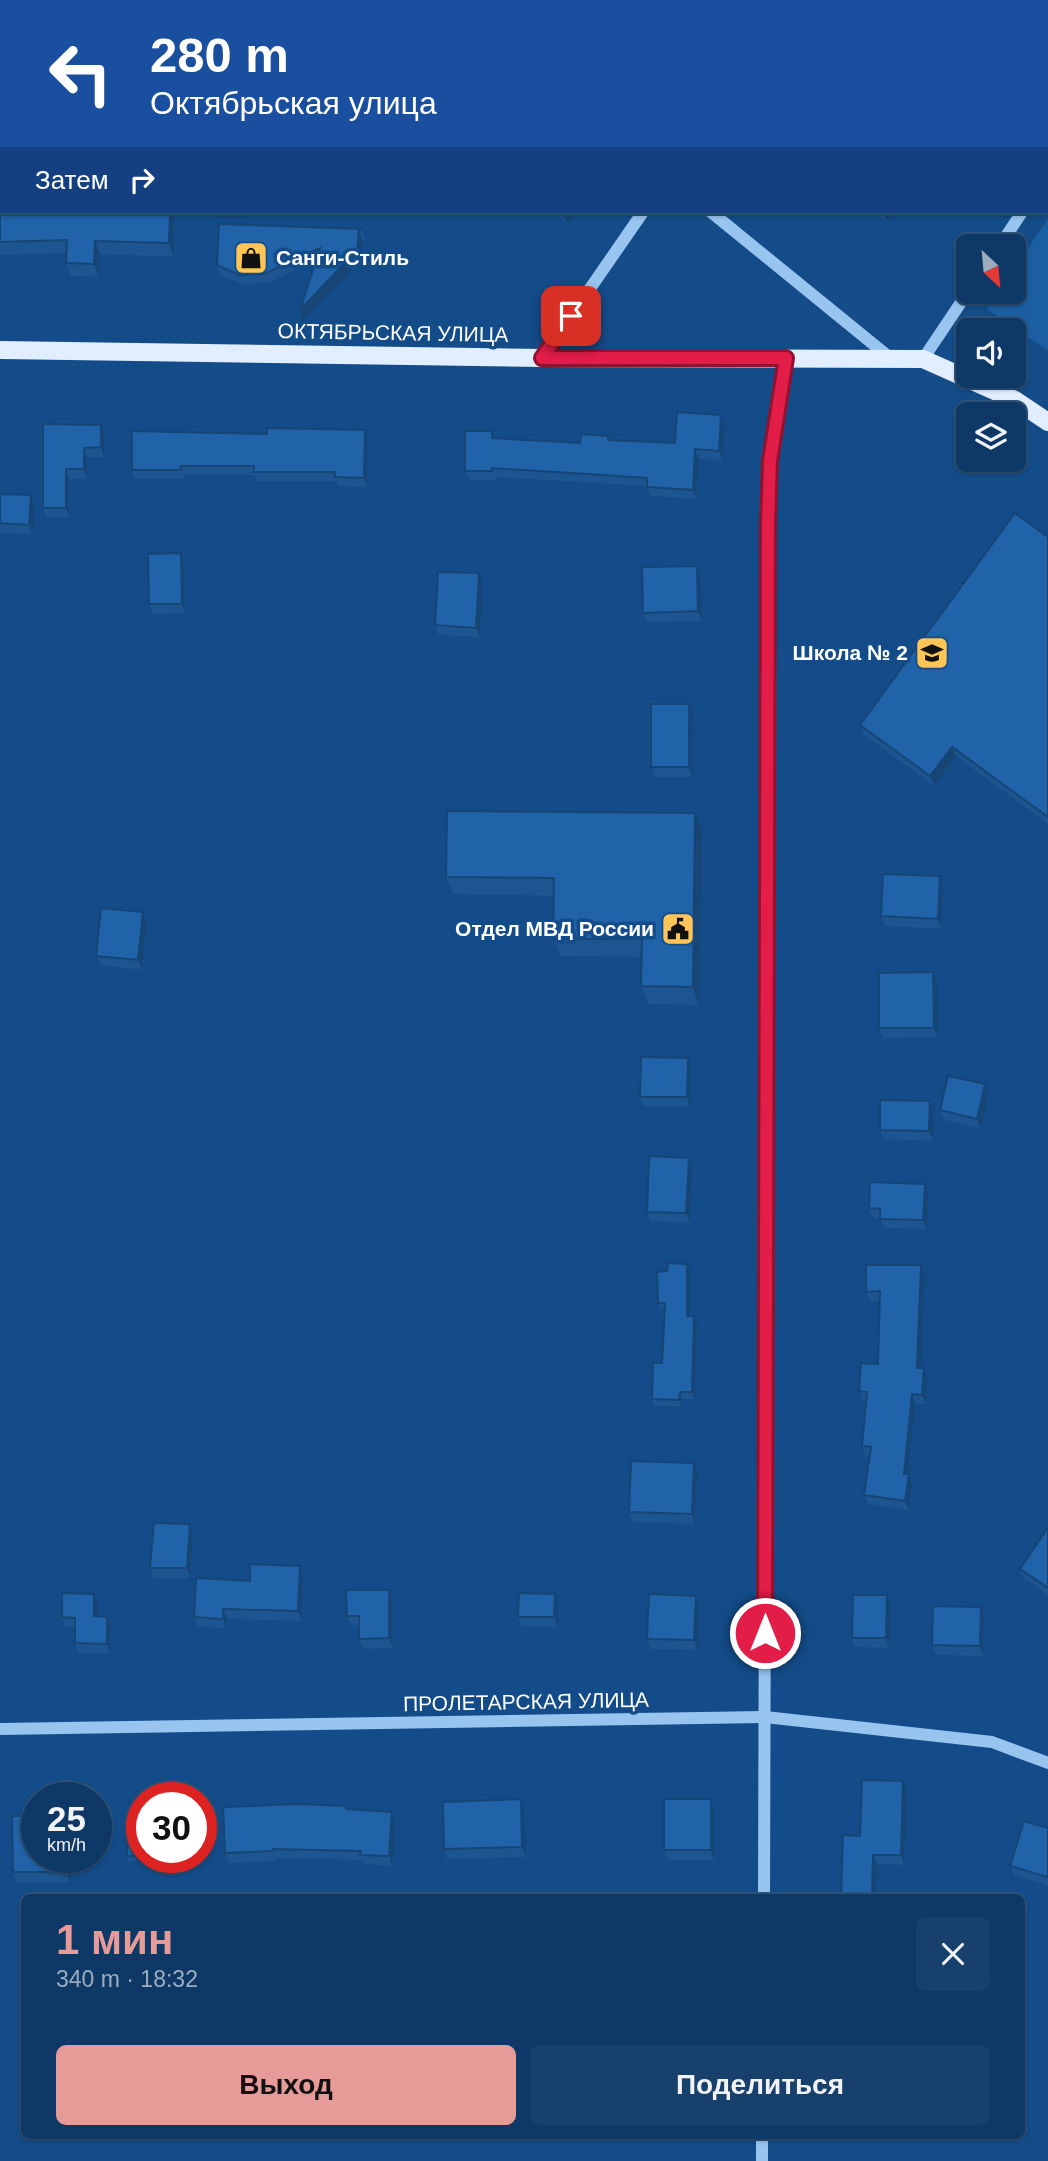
<!DOCTYPE html>
<html lang="ru">
<head>
<meta charset="utf-8">
<style>
  :root { --surface:#0e3966; --page:#17406c; --text:#f1f3f6; --muted:#9bacbf; --line:#2e537a; --accent:#e69b98 }
  body { margin:0; font-family:Helvetica,sans-serif; background:var(--page); color:var(--text); height:100vh; display:flex; flex-direction:column; font-size:26px; white-space:nowrap }
  * { box-sizing:border-box; margin:0 }
  p { font-size:23px; color:var(--muted) }
  .icon { flex:none; width:38px; height:38px; fill:none; stroke:currentColor; stroke-width:2; stroke-linecap:round; stroke-linejoin:round }
  .map { position:relative; flex:1; overflow:hidden }
  .drawer { position:absolute; left:21px; top:1894px; width:1004px; height:245px; display:flex; flex-direction:column; background:var(--surface); border-radius:10px; box-shadow:0 2px 5px #0004,0 0 0 2px var(--line) }
  .drawer>* { flex:none }
  .hud { position:absolute; left:0px; top:0px; width:1048px; height:214px; box-shadow:0 2px 5px #0004,0 0 0 2px var(--line); background:#1a4fa0; color:#fff; overflow:hidden }
  .needle { width:46px; rotate:154deg }
  .controls { position:absolute; left:956px; top:234px; display:grid; gap:14px }
  .controls a { display:grid; place-items:center; width:70px; height:70px; border-radius:10px; background:var(--surface); box-shadow:0 2px 5px #0004,0 0 0 2px var(--line); font-size:35px }
  .speed { position:absolute; left:21px; top:1782px; display:flex; gap:14px; font-size:35px; font-weight:700; text-align:center }
  .speed>* { display:grid; place-content:center; width:91px; height:91px; border-radius:50%; background:var(--surface); box-shadow:0 2px 5px #0004,0 0 0 2px var(--line); line-height:1 }
  .speed small { font-size:18px; font-weight:400 }
  .speed .limit { border:10px solid #d22; background:#fff; color:#111 }
  .pin { position:absolute; display:grid; place-items:center; width:60px; height:60px; color:#fff; margin:-30px; border-radius:14px; box-shadow:0 4px 10px #0006 }
  .me { position:absolute; width:77px; margin:-38px; rotate:0deg; stroke-linejoin:round; filter:drop-shadow(0 0 5px #0008) }
  .turn { display:flex; align-items:center; gap:24px; height:147px; padding:0 35px; font-size:32px }
  .turn .icon { width:91px; height:91px; stroke-width:2.5 }
  .turn b { display:block; font-size:49px; line-height:60px }
  .then { display:flex; align-items:center; height:66px; padding:0 35px; background:#0003; gap:14px; font-size:26px }
  .round { display:grid; place-items:center; flex:none; width:74px; height:74px; border-radius:10px; background:var(--page) }
  .overview { display:flex; align-items:center; justify-content:space-between; height:119px; padding:0 35px }
  h1 { font-size:42px; font-weight:700; line-height:52px; color:var(--accent) }
  .cta { display:flex; gap:14px; margin-top:auto; padding:14px 35px }
  .cta a { flex:1; height:80px; border-radius:10px; background:var(--accent); color:#111; font-size:28px; font-weight:700; line-height:80px; text-align:center }
  .cta a+a { background:var(--page); color:var(--text) }
  .map>svg:first-child { display:block }
  .green { fill:#1b5ea2 }
  .lines { fill:none; stroke-linecap:round; stroke-linejoin:round }
  .minor { stroke:#98c4f0; stroke-width:12 }
  .major { stroke:#e1eeff; stroke-width:18 }
  .wall { fill:#1c5590 }
  .shaded-wall { fill:#164576 }
  .building { fill:#2063a8; stroke:#164576; stroke-width:2 }
  .route-casing { stroke:#92132f; stroke-width:18 }
  .route { stroke:#e11d48; stroke-width:12 }
  .labels { text-anchor:middle; stroke-width:7; stroke-linejoin:round; paint-order:stroke }
  .poi-label { font-size:21px; font-weight:bold; fill:#fff; stroke:#134c88; text-anchor:end }
  .street-label { font-size:21px; fill:#fff; stroke:#134c88 }
</style>
</head>
<body>
<div class="map">
<svg width="1048" height="2161" viewBox="0 0 1048 2161">
  <rect width="100%" height="100%" fill="#134c88"/>
  <g class="green">
    <path d="M394,0H741L397,2Z"/>
    <path d="M1048,219V351L987,309L998,292H1013V270Z"/>
  </g>
  <g class="lines">
    <g class="minor">
      <path d="M780,2L782,0"/>
      <path d="M1046,176L1048,174"/>
      <path d="M711,212L889,357"/>
      <path d="M999,247L1022,212"/>
      <path d="M542,358L643,212"/>
      <path d="M923,359L968,292"/>
      <path d="M0,1729L765,1717L992,1742L1048,1763"/>
      <path d="M764,1897L768,523L770,461L786,358"/>
      <path d="M762,2161V2135"/>
    </g>
    <path class="major" d="M0,350L542,358L923,359L1015,400L1048,422"/>
  </g>
  <g class="wall">
    <path d="M0,193L175,212L173,257L100,254L99,277L71,276L66,263L67,253L0,255Z"/>
    <path d="M553,212H576L567,223Z"/>
    <path d="M872,212H894L887,222Z"/>
    <path d="M362,229L365,239L362,240L361,260L303,320L315,261L268,283L243,284L220,275L217,265Z"/>
    <path d="M43,424L104,434V457H87V479H69V517H46L43,508Z"/>
    <path d="M725,424L723,460L698,459L696,499L650,496L647,486L495,477V480H469L465,471L494,438L580,443L608,436L610,440L675,443Z"/>
    <path d="M368,438L367,487L338,486L336,481H257L255,475L184,474V479H135L132,470Z"/>
    <path d="M0,494L31,495L34,505L33,534L0,533Z"/>
    <path d="M1048,537V824L956,756L934,786L863,734L860,725Z"/>
    <path d="M181,553L184,562L185,613L153,614L149,604Z"/>
    <path d="M701,575L702,621L647,622L643,613Z"/>
    <path d="M482,583L480,637L439,635L435,625Z"/>
    <path d="M693,714L692,777H654L651,767Z"/>
    <path d="M702,831L699,1005L648,1004L641,986L642,957L560,956L553,939L554,896L453,894L446,877Z"/>
    <path d="M943,886L941,929L885,926L881,916Z"/>
    <path d="M143,912L146,922L142,970L100,965L96,956Z"/>
    <path d="M937,982V1037L883,1038L879,1028Z"/>
    <path d="M691,1068L690,1107L643,1106L640,1097Z"/>
    <path d="M985,1084L988,1094L981,1129L944,1120L940,1110Z"/>
    <path d="M930,1101L934,1111L933,1141L883,1139L880,1130Z"/>
    <path d="M692,1168L690,1223L650,1221L647,1212Z"/>
    <path d="M928,1194L927,1229L884,1228L880,1218H873L869,1208Z"/>
    <path d="M687,1264L690,1270V1316L697,1323L695,1399H682V1406H654L652,1399L662,1363L665,1310H660L658,1303L667,1271Z"/>
    <path d="M921,1265L925,1274L920,1368L927,1378L926,1404H915L908,1474L912,1484L909,1510L868,1504L864,1495L870,1456L865,1455L862,1446L866,1401H863L859,1391L878,1364L880,1301H870L866,1292Z"/>
    <path d="M697,1473L695,1524L633,1522L629,1512Z"/>
    <path d="M190,1524L193,1534L190,1578H154L150,1568Z"/>
    <path d="M1048,1530V1595L1023,1577L1020,1569Z"/>
    <path d="M303,1575L302,1621L227,1619L226,1628L197,1627L194,1617L250,1581Z"/>
    <path d="M389,1590L392,1599L393,1648L363,1649L359,1639V1625H351L347,1616Z"/>
    <path d="M94,1594L98,1603L97,1616L111,1626L110,1653H78L75,1643V1627H65L62,1617Z"/>
    <path d="M555,1594L558,1604V1627L521,1626L518,1617Z"/>
    <path d="M887,1595L890,1605L889,1648L855,1647L852,1638Z"/>
    <path d="M699,1605L698,1650L651,1649L647,1639Z"/>
    <path d="M984,1617L983,1656L936,1655L932,1645Z"/>
    <path d="M907,1791L904,1865L877,1864L876,1897H841Z"/>
    <path d="M521,1799L524,1809L526,1857L447,1859L444,1849Z"/>
    <path d="M347,1809L392,1812L395,1821L392,1866L364,1864L363,1860L276,1858V1861L229,1863L225,1853Z"/>
    <path d="M714,1809V1860H668L664,1850Z"/>
    <path d="M142,1817V1857H153V1861H129L127,1856Z"/>
    <path d="M1048,1828V1886L1014,1875L1010,1866Z"/>
    <path d="M37,1857H70V1882H16L13,1872Z"/>
    <path d="M672,2135H706L673,2136Z"/>
  </g>
  <g class="shaded-wall">
    <path d="M1048,68V89L1046,91V70Z"/>
    <path d="M170,212H175L173,257L169,243Z"/>
    <path d="M563,212H576L567,223Z"/>
    <path d="M884,212H894L887,222Z"/>
    <path d="M359,230L362,240L361,260L303,320L300,310Z"/>
    <path d="M95,241L100,254L99,277L94,264Z"/>
    <path d="M721,415L725,424L723,460L719,451Z"/>
    <path d="M101,425L104,434V457L101,447Z"/>
    <path d="M365,430L368,438L367,487L364,478Z"/>
    <path d="M84,448L87,457V479L84,469Z"/>
    <path d="M695,449L698,459L696,499L693,490Z"/>
    <path d="M66,469L69,479V517L66,508Z"/>
    <path d="M31,495L34,505L33,534L29,525Z"/>
    <path d="M181,553L184,562L185,613L182,604Z"/>
    <path d="M697,566L701,575L702,621L698,611Z"/>
    <path d="M479,573L482,583L480,637L476,628Z"/>
    <path d="M689,704L693,714L692,777L689,767Z"/>
    <path d="M952,747L956,756L934,786L930,776Z"/>
    <path d="M695,813L702,831L699,1005L693,987Z"/>
    <path d="M940,876L943,886L941,929L938,919Z"/>
    <path d="M143,912L146,922L142,970L138,960Z"/>
    <path d="M933,972L937,982V1037L934,1028Z"/>
    <path d="M688,1058L691,1068L690,1107L687,1097Z"/>
    <path d="M985,1084L988,1094L981,1129L977,1119Z"/>
    <path d="M930,1101L934,1111L933,1141L929,1131Z"/>
    <path d="M689,1158L692,1168L690,1223L686,1213Z"/>
    <path d="M925,1184L928,1194L927,1229L923,1220Z"/>
    <path d="M687,1264L690,1270V1323L687,1316Z"/>
    <path d="M921,1265L925,1274L920,1377L917,1368Z"/>
    <path d="M694,1316L697,1323L695,1399L692,1392Z"/>
    <path d="M924,1368L927,1378L926,1404L922,1395Z"/>
    <path d="M680,1392L682,1399V1406L679,1400Z"/>
    <path d="M912,1394L915,1404L907,1483L904,1474Z"/>
    <path d="M694,1463L697,1473L695,1524L692,1514Z"/>
    <path d="M909,1474L912,1484L909,1510L905,1501Z"/>
    <path d="M190,1524L193,1534L190,1578L187,1568Z"/>
    <path d="M300,1566L303,1575L302,1621L298,1611Z"/>
    <path d="M389,1590L392,1599L393,1648L389,1638Z"/>
    <path d="M94,1594L98,1603L97,1626L94,1616Z"/>
    <path d="M555,1594L558,1604V1627L554,1617Z"/>
    <path d="M887,1595L890,1605L889,1648L886,1638Z"/>
    <path d="M696,1596L699,1605L698,1650L694,1640Z"/>
    <path d="M981,1607L984,1617L983,1656L980,1646Z"/>
    <path d="M223,1609L227,1619L226,1628L223,1619Z"/>
    <path d="M107,1617L111,1626L110,1653L107,1644Z"/>
    <path d="M903,1781L907,1791L904,1865L901,1855Z"/>
    <path d="M521,1799L524,1809L526,1857L522,1847Z"/>
    <path d="M711,1799L714,1809V1860L711,1850Z"/>
    <path d="M392,1812L395,1821L392,1866L389,1856Z"/>
    <path d="M873,1855L877,1864L876,1897H872Z"/>
    <path d="M66,1857H70V1882L66,1872Z"/>
  </g>
  <g class="building">
    <path d="M1023,0H1048V68L1046,70V2H1022Z"/>
    <path d="M0,193H2V212H170L169,243L95,241L94,264L66,263L67,240L0,242Z"/>
    <path d="M219,224L362,229L359,230L357,250L300,310L320,248L264,274L239,275L217,265Z"/>
    <path d="M677,412L721,415L719,451L695,449L693,490L647,487V478L492,468V471H465V431H492V438L580,443L581,434L608,436V440L675,443Z"/>
    <path d="M43,424L101,425V447L84,448V469H66V508H43Z"/>
    <path d="M267,428L365,430L364,478L335,477V472H254V466H181L180,470H132V431L267,434Z"/>
    <path d="M0,494L31,495L29,525L0,523Z"/>
    <path d="M1015,513L1048,537V817L952,747L930,776L860,725Z"/>
    <path d="M181,553L182,604H149L148,554Z"/>
    <path d="M697,566L698,611L643,613L642,567Z"/>
    <path d="M438,572L479,573L476,628L435,625Z"/>
    <rect x="651" y="704" width="38" height="63"/>
    <path d="M447,811L695,813L693,987L641,986L642,939H553L554,878L446,877Z"/>
    <path d="M883,874L940,876L938,919L881,916Z"/>
    <path d="M101,908L143,912L138,960L96,956Z"/>
    <path d="M933,972L934,1028H879V973Z"/>
    <path d="M641,1057L688,1058L687,1097H640Z"/>
    <path d="M948,1076L985,1084L977,1119L940,1110Z"/>
    <path d="M880,1100L930,1101L929,1131L880,1130Z"/>
    <path d="M649,1156L689,1158L686,1213L647,1212Z"/>
    <path d="M870,1182L925,1184L923,1220L880,1219V1209L869,1208Z"/>
    <path d="M668,1263L687,1264V1316H694L692,1392H680L679,1400L652,1399L653,1363H662L665,1303H658L657,1272L667,1271Z"/>
    <path d="M866,1265H921L917,1368H924L922,1395L912,1394L904,1474H909L905,1501L864,1495L871,1447L862,1446L867,1392L859,1391L861,1363L878,1364L880,1291L866,1292Z"/>
    <path d="M631,1461L694,1463L692,1514L629,1512Z"/>
    <path d="M154,1523L190,1524L187,1568H150Z"/>
    <path d="M1047,1529L1048,1530V1588L1020,1569Z"/>
    <path d="M250,1564L300,1566L298,1611L223,1609V1619L194,1617L196,1578L250,1581Z"/>
    <path d="M346,1590H389V1638L359,1639V1616H347Z"/>
    <path d="M62,1593L94,1594V1616L107,1617V1644L75,1643V1618L62,1617Z"/>
    <path d="M519,1593L555,1594L554,1617H518Z"/>
    <path d="M649,1594L696,1596L694,1640L647,1639Z"/>
    <path d="M853,1595H887L886,1638H852Z"/>
    <path d="M933,1606L981,1607L980,1646L932,1645Z"/>
    <path d="M862,1780L903,1781L901,1855H873L872,1897H841L843,1835L860,1836Z"/>
    <path d="M521,1799L522,1847L444,1849L443,1802Z"/>
    <rect x="664" y="1799" width="47" height="51"/>
    <path d="M297,1804L346,1806V1809L392,1812L389,1856L360,1855L361,1851L273,1849V1851L225,1853L223,1807Z"/>
    <path d="M12,1816H37V1857H66V1872H13Z"/>
    <path d="M142,1817V1856H127V1818Z"/>
    <path d="M1024,1821L1048,1828V1877L1010,1866Z"/>
  </g>
  <g class="lines">
    <defs>
      <path id="route" d="M571,316L542,358H786L770,461L768,523L765,1633"/>
    </defs>
    <use href="#route" class="route-casing"/>
    <use href="#route" class="route"/>
  </g>
  <defs>
    <symbol id="shop-square" viewBox="-11 -11 22 22"><rect x="-9" y="-9" width="18" height="18" rx="4" fill="#ffc657" stroke="#134c88"/><path d="M-5-2.5h2.3a2.7 3.5 0 0 1 5.4 0H5L5.5 6h-11ZM-1.5-2.5h3a1.5 2.3 0 0 0-3 0Z" fill="#111"/></symbol>
    <symbol id="school-square" viewBox="-11 -11 22 22"><rect x="-9" y="-9" width="18" height="18" rx="4" fill="#ffc657" stroke="#134c88"/><path d="M0-5L7-2L0 1L-7-2ZM-4 1L0 2.5L4 1V4Q0 6-4 4Z" fill="#111"/></symbol>
    <symbol id="civic-square" viewBox="-11 -11 22 22"><rect x="-9" y="-9" width="18" height="18" rx="4" fill="#ffc657" stroke="#134c88"/><path d="M-.6-6.5H3V-4.5H.6V-3L4-1V1h2V6H-6V1h2V-1L-.6-3ZM-1.2 2.5V6h2.4V2.5Z" fill="#111"/></symbol>
  </defs>
  <g fill-rule="evenodd">
    <use href="#shop-square" x="232" y="239" width="38" height="38"/>
    <use href="#school-square" x="913" y="634" width="38" height="38"/>
    <use href="#civic-square" x="659" y="910" width="38" height="38"/>
  </g>
  <g class="labels">
    <g class="poi-label">
      <text x="276" y="265" text-anchor="start">Санги-Стиль</text>
      <text x="908" y="660">Школа № 2</text>
      <text x="654" y="936">Отдел МВД России</text>
    </g>
    <g class="street-label">
      <text transform="translate(393 333) rotate(1)" y="7">ОКТЯБРЬСКАЯ УЛИЦА</text>
      <text transform="translate(526 1702) rotate(-1)" y="7">ПРОЛЕТАРСКАЯ УЛИЦА</text>
    </g>
  </g>
</svg>
<div class="controls">
<a><svg class="needle" viewBox="-14 -14 28 28"><path d="M0-13l5 13h-10z" fill="#e53935"/><path d="M0 13l5-13h-10z" fill="#9bacbf"/></svg></a>
<a><svg class="icon" aria-label="sound" viewBox="0 0 24 24"><path d="M4 9h4l5-4v14l-5-4H4zM17 9q2 3 0 6"/></svg></a>
<a><svg class="icon" aria-label="layers" viewBox="0 0 24 24"><path d="M12 4l9 5-9 5-9-5zM3 14l9 5 9-5"/></svg></a>
</div>
<div class="speed"><div>25<small>km/h</small></div><div class="limit">30</div></div>
<div class="pin" style="left:571px;top:316px;background:#d93025"><svg class="icon" aria-label="arrive" viewBox="0 0 24 24"><path d="M6 21V4h12l-3 4 3 4H6"/></svg></div>
<svg class="me" style="left:765px;top:1633px" viewBox="-20 -20 40 40"><circle r="17" fill="#e11d48" stroke="#fff" stroke-width="3"/><path d="M0-11L8 9 0 5-8 9z" fill="#fff"/></svg>
<div class="hud">
<div class="turn"><svg class="icon" aria-label="left" viewBox="0 0 24 24"><path d="M17 20v-9H6M10 6l-5 5 5 5"/></svg><div><b>280 m</b>Октябрьская улица</div></div>
<div class="then">Затем<svg class="icon" aria-label="right" viewBox="0 0 24 24"><path d="M7 20v-9h11M14 6l5 5-5 5"/></svg></div>
</div>
<section class="drawer">
<div class="overview"><div><h1>1 мин</h1><p>340 m · 18:32</p></div><a class="round"><svg class="icon" aria-label="close" viewBox="0 0 24 24"><path d="M6 6l12 12M18 6L6 18"/></svg></a></div>
<div class="cta"><a>Выход</a><a>Поделиться</a></div>
</section>
</div>
</body>
</html>
